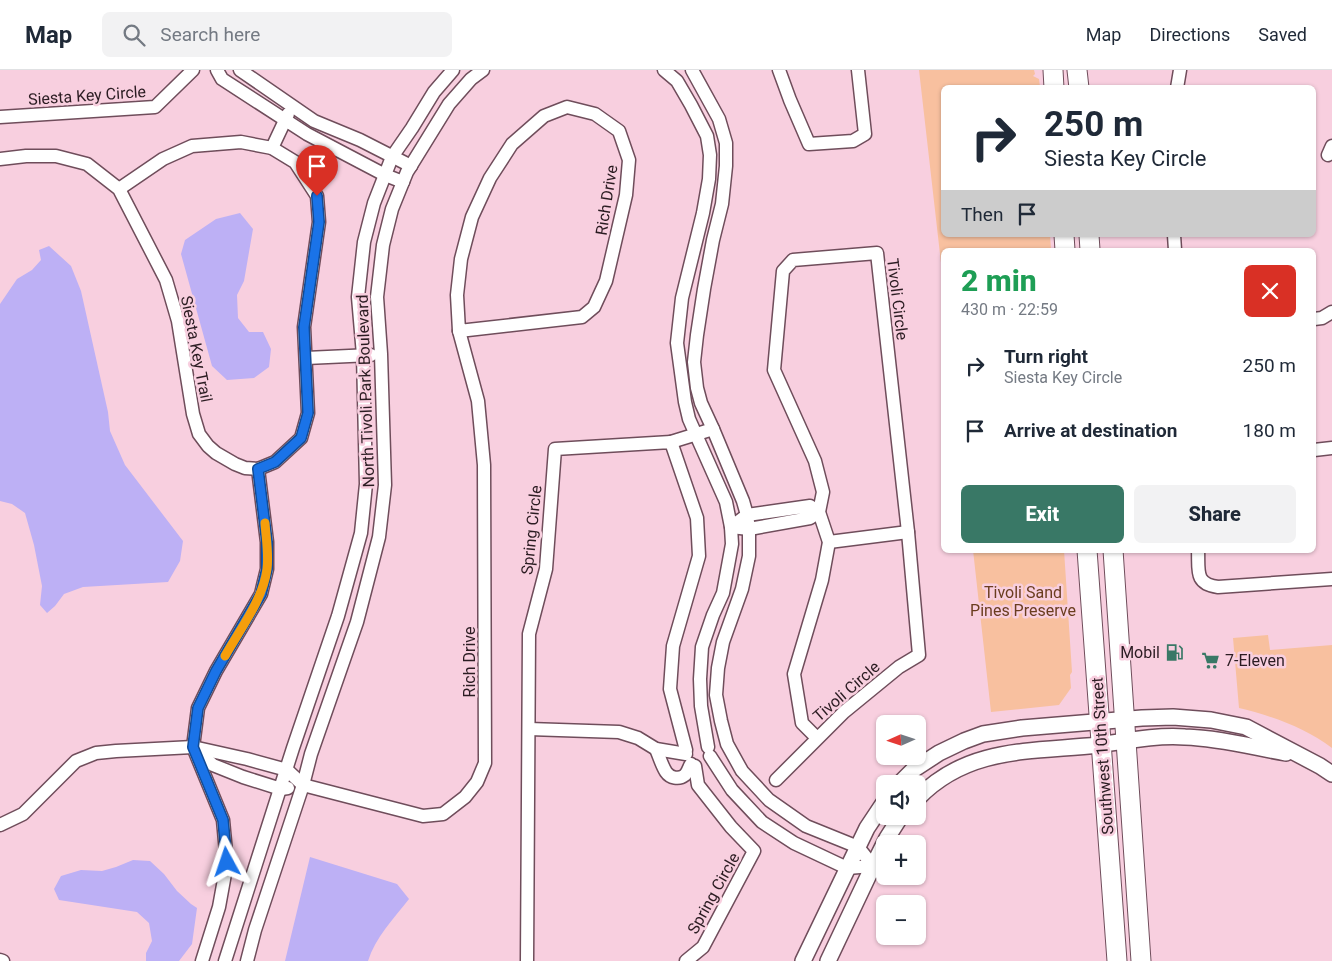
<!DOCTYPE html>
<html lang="en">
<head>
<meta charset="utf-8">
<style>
  :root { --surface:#fff; --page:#f2f2f3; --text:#1f2937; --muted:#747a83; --line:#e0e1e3; --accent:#397866 }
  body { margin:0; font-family:Roboto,sans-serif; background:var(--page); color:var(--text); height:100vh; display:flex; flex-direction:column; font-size:19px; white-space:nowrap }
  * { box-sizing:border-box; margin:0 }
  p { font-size:16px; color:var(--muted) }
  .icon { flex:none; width:28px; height:28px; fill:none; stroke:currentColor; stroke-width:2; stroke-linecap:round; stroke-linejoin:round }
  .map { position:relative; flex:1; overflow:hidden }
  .sheet { position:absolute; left:941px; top:178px; width:375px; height:305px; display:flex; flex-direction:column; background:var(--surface); border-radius:8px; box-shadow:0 1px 4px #0004 }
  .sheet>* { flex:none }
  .hud { position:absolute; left:941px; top:15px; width:375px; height:152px; border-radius:8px; box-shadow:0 1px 4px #0004; background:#fff; color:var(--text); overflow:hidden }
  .needle { width:32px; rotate:267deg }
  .fabs { position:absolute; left:876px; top:645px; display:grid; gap:10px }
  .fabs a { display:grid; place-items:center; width:50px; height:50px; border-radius:8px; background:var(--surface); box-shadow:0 1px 4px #0004; font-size:25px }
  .pin { position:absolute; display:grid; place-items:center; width:42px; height:42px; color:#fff; margin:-51px -21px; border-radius:50% 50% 50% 0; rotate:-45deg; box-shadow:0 0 5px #0007 }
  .pin .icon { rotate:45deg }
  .me { position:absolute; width:55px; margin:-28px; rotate:355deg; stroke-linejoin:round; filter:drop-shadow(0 0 4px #0008) }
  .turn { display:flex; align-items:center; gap:18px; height:105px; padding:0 20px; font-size:22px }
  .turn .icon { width:65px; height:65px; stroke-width:2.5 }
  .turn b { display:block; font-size:35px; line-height:42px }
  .then { display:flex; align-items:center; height:48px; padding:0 20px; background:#0003; gap:10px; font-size:19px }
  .round { display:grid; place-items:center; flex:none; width:52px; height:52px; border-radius:8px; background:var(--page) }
  .summary { display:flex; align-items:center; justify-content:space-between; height:85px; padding:0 20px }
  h1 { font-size:30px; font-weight:800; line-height:38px; color:#1e9e55 }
  .action { display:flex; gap:10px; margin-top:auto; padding:10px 20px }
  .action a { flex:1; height:58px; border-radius:8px; background:var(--accent); color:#fff; font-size:20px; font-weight:800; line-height:58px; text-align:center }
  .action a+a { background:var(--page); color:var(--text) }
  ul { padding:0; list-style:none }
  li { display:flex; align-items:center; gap:15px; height:65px; padding:0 20px }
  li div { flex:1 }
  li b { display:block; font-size:19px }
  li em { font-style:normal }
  header { display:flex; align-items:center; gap:30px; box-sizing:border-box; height:70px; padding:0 25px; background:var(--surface); border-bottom:1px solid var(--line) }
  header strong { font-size:24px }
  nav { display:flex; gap:28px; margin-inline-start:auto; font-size:18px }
  .search { width:350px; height:45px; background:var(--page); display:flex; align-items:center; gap:12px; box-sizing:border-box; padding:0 18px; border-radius:8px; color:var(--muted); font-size:19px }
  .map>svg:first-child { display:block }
  .green { fill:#f8c09f }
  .water { fill:#bdb0f5 }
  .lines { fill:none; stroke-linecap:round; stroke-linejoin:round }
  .minor-casing { stroke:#6f4d5b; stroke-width:15 }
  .tertiary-casing { stroke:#6f4d5b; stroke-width:18 }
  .primary-casing { stroke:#6f4d5b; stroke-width:21 }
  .minor { stroke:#fff; stroke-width:12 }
  .tertiary { stroke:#fff; stroke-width:15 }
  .primary { stroke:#fff; stroke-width:19 }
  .route-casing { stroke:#114b97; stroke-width:12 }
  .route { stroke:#1a73e8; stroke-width:9 }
  .slow { stroke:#f59e0b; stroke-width:9 }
  .labels { text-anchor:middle; stroke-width:5; stroke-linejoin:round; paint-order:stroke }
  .street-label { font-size:16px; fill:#2b1c22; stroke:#f8cfdf }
  .park-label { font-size:16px; fill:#6a3d1f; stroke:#f8cfdf }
  .poi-label { font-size:16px; fill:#2b1c22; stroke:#f8cfdf; text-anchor:end }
</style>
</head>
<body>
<header>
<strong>Map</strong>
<div class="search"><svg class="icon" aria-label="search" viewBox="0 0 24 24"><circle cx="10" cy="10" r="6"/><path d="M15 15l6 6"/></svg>Search here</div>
<nav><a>Map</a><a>Directions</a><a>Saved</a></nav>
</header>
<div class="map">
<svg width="1332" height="891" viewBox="0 0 1332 891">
  <rect width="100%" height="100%" fill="#f8cfdf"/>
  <g class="green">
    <path d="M919,0H1034L1035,4L1033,6L1039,9L1040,17L944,18V165H1050L1051,180H944V219Z"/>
    <path d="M973,480H1064L1072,602L1070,605L1071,618L1059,635L991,642Z"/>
    <path d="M1268,565L1270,580L1332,575V678C1304,657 1272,646 1239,638L1233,568Z"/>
  </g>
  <g class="water">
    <path d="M240,143L253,159L244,211L237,225L238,248L249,262H263L271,279L269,297L254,308L227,310L212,296L181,184L185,170L216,149Z"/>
    <path d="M49,176L71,196L81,221L108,342L110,361L125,395L183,471L180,491L168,512L83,517L64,524L55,536L47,543L40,535L42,516L34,475L25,443L12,434L0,431V234L17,209L32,200L41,190L39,180Z"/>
    <path d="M310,787L397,814L409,829C394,848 375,868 368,891H285Z"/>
    <path d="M133,790L150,791L164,804L177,821L191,834L197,838L192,874L179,891H146V883L152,871L149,853L137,842L59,830L54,819L61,806L81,800L102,801L116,797Z"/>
  </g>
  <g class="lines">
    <defs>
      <g id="minor">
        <path d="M217,0L222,9L307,64L385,105L403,112"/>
        <path d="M240,0L314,51L360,70L411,96"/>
        <path d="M664,0L677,11L691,35L707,66L710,85L709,109L703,143L682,228L677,273L685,332L689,349L726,432L731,457L732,474L723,523L713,545L702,577L700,609L701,636L708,677"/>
        <path d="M692,0L719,49L726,73V96L722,134L713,170L704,219L697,265L694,292L697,318L701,333L713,359L743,431L747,445L749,459V486L742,519L723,572L718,598L716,625L721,651L727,674L742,701L769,730L806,756L858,777L873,796"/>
        <path d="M779,0L790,30L809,74L853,71L865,64L858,0"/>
        <path d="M1177,18L1180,0"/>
        <path d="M567,37L595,44L619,61L629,90L626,125L606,211L594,237L582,247L459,261L457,225L461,189L472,147L490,108L512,74L544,46Z"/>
        <path d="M0,47L155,37L193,0"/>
        <path d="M272,78L288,44"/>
        <path d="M1328,85L1332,76"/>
        <path d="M0,89L26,86H56L87,94L119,119L166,210L178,251L193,344L199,364L208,376L216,383L235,394L245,398L258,399L275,392L301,368L308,343L304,257L319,152L317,126L295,92L272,78L241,72L192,76L163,89L119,119"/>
        <path d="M1174,165L1175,180"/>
        <path d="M1314,249L1322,248L1332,242"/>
        <path d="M306,288L371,285"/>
        <path d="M671,372L713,359"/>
        <path d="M1314,380L1332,378"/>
        <path d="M810,436L819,442L810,448L749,459L731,457L747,445Z"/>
        <path d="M829,472L908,462"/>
        <path d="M1198,480C1199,500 1194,514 1218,517L1332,509"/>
        <path d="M529,659L619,662L638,668L656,679L686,684"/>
        <path d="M196,679L213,695L243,707L281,719L288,718"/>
        <path d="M656,679C659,686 662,696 666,702C670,708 679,710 685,705C688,702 689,697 691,694"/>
        <path d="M710,686L732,720L762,752L794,773L847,798L873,796"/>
        <path d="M776,710L844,642L899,597L919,585L908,462L877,183L793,190L783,201L774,300L815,391L823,422L819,442L829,472L822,510L794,604L802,653L817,668"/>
        <path d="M0,755L23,744L76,691L96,683L116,681L193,677L247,689L287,700L303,715L423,746L443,744L465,727L477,712L485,693L484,395L478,331L459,261"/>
        <path d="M0,890L3,891"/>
        <path d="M202,891L219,837L227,793L223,750L193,677L198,638L216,601L261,524L267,499V472L258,399"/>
        <path d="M225,891L293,678L338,546L361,463L366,414L363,285L358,227L364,172L374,133L392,87L412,58L434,22L453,0"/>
        <path d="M247,891L255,860L303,715L311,684L357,552L379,467L385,415L381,284L377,227L383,175L392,139L407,102L449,34L471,9L483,0"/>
        <path d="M527,891L529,564L546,499L555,379L671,372L697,448L699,486L673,576L670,619L686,680"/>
        <path d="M686,891L703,877L754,781L731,757L698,715L695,696"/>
      </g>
      <g id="tertiary">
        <path d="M899,714L913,700L939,683L964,671L983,664L1022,658L1142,648L1173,647L1211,650L1246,657L1320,696L1332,704"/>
        <path d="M918,728C968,676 1033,682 1098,675C1127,671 1155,665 1185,667C1219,668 1252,677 1286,683"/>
        <path d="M803,891L867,758L885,731"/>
        <path d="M828,891L873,796L887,768L901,746"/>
      </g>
      <g id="primary">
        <path d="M1053,0L1054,18"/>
        <path d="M1077,0L1079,18"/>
        <path d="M1064,165L1065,180"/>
        <path d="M1089,165L1090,180"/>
        <path d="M1087,480L1117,891"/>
        <path d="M1113,480L1141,891"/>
      </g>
    </defs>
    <use href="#minor" class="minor-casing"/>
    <use href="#tertiary" class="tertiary-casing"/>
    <use href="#primary" class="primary-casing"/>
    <use href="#minor" class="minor"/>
    <use href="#tertiary" class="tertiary"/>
    <use href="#primary" class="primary"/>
  </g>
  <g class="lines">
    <defs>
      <path id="route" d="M227,792L223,750L193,677L198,638L216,601L261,524L267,499V472L258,399L275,392L301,368L308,343L304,257L319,152L317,126"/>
    </defs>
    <use href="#route" class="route-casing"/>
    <use href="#route" class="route"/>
    <path class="slow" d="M225,586C240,559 263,530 267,499C269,484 266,468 265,453"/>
  </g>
  <defs>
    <symbol id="fuel-bare" viewBox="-9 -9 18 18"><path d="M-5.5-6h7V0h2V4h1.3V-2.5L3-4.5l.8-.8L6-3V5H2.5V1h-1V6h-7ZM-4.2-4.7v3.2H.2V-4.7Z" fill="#397866" stroke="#f8cfdf" stroke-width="2.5" paint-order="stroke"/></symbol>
    <symbol id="supermarket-bare" viewBox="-9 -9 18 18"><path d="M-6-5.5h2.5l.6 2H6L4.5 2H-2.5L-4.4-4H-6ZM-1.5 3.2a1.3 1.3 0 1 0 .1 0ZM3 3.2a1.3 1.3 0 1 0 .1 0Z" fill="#397866" stroke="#f8cfdf" stroke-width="2.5" paint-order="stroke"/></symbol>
  </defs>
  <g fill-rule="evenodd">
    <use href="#fuel-bare" x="1162" y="570" width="25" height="25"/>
    <use href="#supermarket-bare" x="1198" y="578" width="25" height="25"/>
  </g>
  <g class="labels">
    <g class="street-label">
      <text transform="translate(87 25) rotate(-4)" y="6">Siesta Key Circle</text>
      <text transform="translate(606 130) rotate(-81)" y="6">Rich Drive</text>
      <text transform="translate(898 229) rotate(83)" y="6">Tivoli Circle</text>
      <text transform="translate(197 279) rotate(79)" y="6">Siesta Key Trail</text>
      <text transform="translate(365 321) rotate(-92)" y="6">North Tivoli Park Boulevard</text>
      <text transform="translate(531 460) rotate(-84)" y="6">Spring Circle</text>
      <text transform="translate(469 592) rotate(-90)" y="6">Rich Drive</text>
      <text transform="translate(846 621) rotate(-41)" y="6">Tivoli Circle</text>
      <text transform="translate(1102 686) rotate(-94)" y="6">Southwest 10th Street</text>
      <text transform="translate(713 823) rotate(-61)" y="6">Spring Circle</text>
    </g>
    <g class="park-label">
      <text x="1023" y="528">Tivoli Sand<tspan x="1023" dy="18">Pines Preserve</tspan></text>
    </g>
    <g class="poi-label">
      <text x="1160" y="588">Mobil</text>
      <text x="1225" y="596" text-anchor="start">7-Eleven</text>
    </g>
  </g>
</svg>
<div class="fabs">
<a><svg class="needle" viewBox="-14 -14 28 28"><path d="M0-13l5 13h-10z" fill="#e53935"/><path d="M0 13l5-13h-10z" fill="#747a83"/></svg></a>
<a><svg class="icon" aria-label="sound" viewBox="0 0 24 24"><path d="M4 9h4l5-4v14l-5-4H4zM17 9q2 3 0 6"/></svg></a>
<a>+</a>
<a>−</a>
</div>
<div class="pin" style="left:317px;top:126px;background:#d93025"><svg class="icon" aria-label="arrive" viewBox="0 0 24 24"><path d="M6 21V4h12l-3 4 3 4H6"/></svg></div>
<svg class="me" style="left:227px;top:792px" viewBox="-20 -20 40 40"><path d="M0-17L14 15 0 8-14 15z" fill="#1a73e8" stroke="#fff" stroke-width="4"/></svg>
<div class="hud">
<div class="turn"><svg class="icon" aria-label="right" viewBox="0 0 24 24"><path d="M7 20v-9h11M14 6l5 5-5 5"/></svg><div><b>250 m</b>Siesta Key Circle</div></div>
<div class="then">Then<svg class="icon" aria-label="arrive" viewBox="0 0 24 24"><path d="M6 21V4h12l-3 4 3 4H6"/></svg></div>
</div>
<section class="sheet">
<div class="summary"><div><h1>2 min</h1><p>430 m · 22:59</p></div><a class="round" style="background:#d93025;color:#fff"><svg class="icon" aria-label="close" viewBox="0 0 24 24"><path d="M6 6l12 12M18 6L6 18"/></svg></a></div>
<ul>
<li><svg class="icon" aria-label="right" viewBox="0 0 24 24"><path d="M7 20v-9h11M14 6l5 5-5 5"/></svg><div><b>Turn right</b><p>Siesta Key Circle</p></div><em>250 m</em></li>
<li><svg class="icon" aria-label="arrive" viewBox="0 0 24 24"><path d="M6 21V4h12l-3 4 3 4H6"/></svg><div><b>Arrive at destination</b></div><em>180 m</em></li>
</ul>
<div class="action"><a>Exit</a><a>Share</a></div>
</section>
</div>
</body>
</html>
